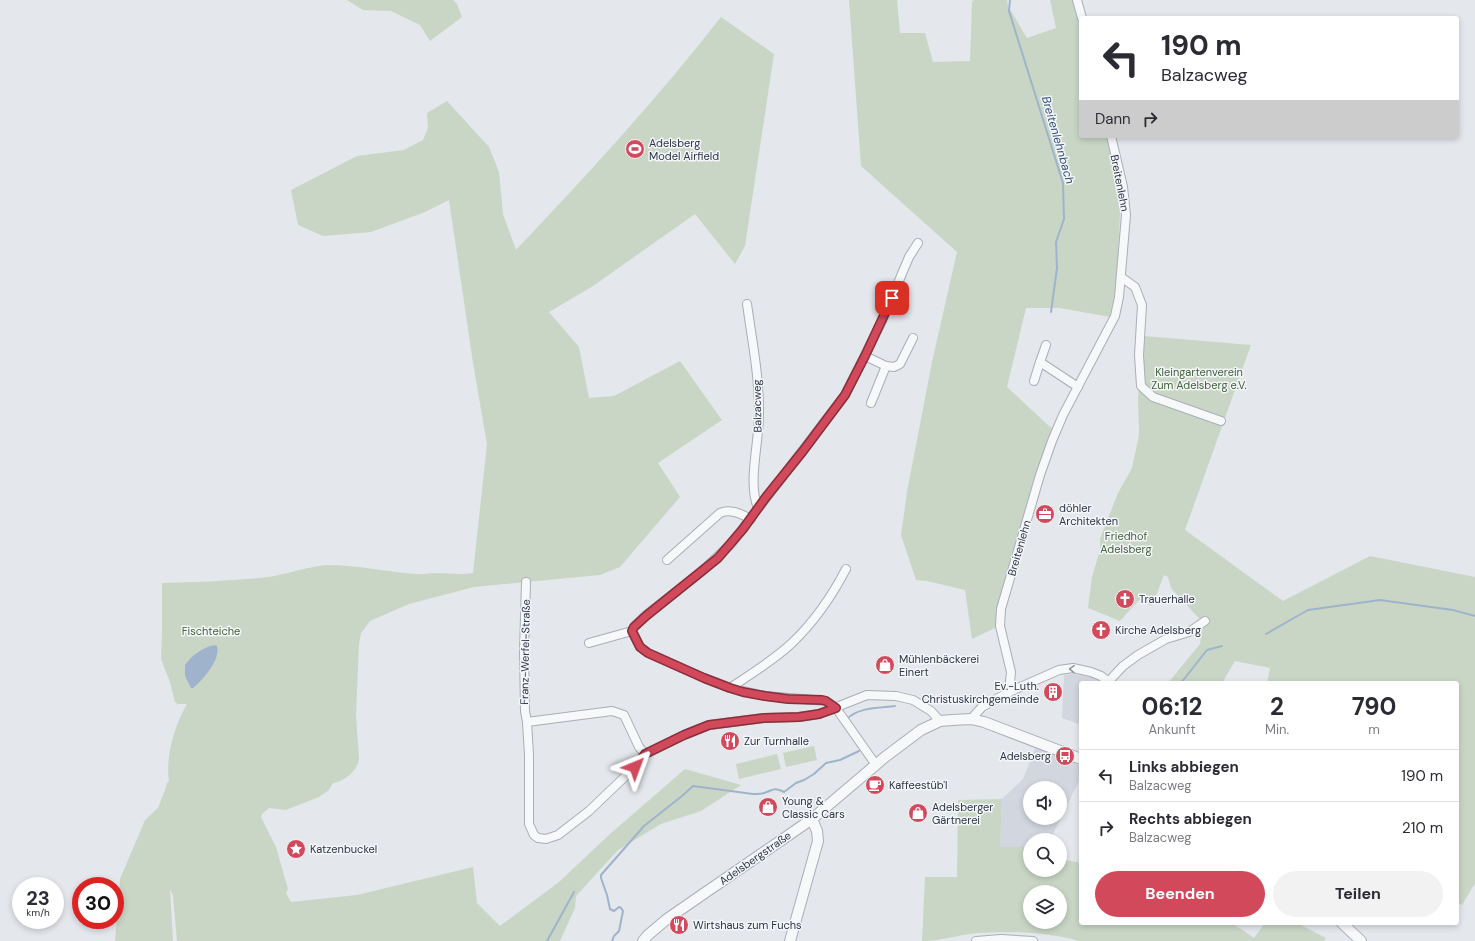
<!DOCTYPE html>
<html lang="de">
<head>
<meta charset="utf-8">
<style>
  :root { --surface:#fff; --page:#f2f2f3; --text:#2b2b33; --muted:#7c7c81; --line:#e1e1e2; --accent:#d1495b }
  body { margin:0; font-family:"DM Sans",sans-serif; background:var(--page); color:var(--text); height:100vh; display:flex; flex-direction:column; font-size:15px; white-space:nowrap }
  * { box-sizing:border-box; margin:0 }
  p { font-size:13px; color:var(--muted) }
  .icon { flex:none; width:22px; height:22px; fill:none; stroke:currentColor; stroke-width:2; stroke-linecap:round; stroke-linejoin:round }
  .map { position:relative; flex:1; overflow:hidden }
  .side { position:absolute; left:1079px; top:681px; width:380px; height:244px; display:flex; flex-direction:column; background:var(--surface); border-radius:4px; box-shadow:0 2px 6px #0003 }
  .side>* { flex:none }
  .guide { position:absolute; left:1079px; top:16px; width:380px; height:122px; border-radius:4px; box-shadow:0 2px 6px #0003; background:#fff; color:var(--text); overflow:hidden }
  .buttons { position:absolute; left:1023px; top:781px; display:grid; gap:8px }
  .buttons a { display:grid; place-items:center; width:44px; height:44px; border-radius:50%; background:var(--surface); box-shadow:0 2px 6px #0003; font-size:20px }
  .speed { position:absolute; left:12px; top:877px; display:flex; gap:8px; font-size:20px; font-weight:700; text-align:center }
  .speed>* { display:grid; place-content:center; width:52px; height:52px; border-radius:50%; background:var(--surface); box-shadow:0 2px 6px #0003; line-height:1 }
  .speed small { font-size:10px; font-weight:400 }
  .speed .limit { border:6px solid #d22; background:#fff; color:#111 }
  .pin { position:absolute; display:grid; place-items:center; width:34px; height:34px; color:#fff; margin:-17px; border-radius:8px; box-shadow:0 2px 6px #0006 }
  .me { position:absolute; width:44px; margin:-22px; rotate:44deg; stroke-linejoin:round; filter:drop-shadow(0 0 3px #0008) }
  .turn { display:flex; align-items:center; gap:14px; height:84px; padding:0 16px; font-size:18px }
  .turn .icon { width:52px; height:52px; stroke-width:2.5 }
  .turn b { display:block; font-size:28px; line-height:34px }
  .then { display:flex; align-items:center; height:38px; padding:0 16px; background:#0003; gap:8px; font-size:15px }
  .eta { display:flex; justify-content:space-evenly; align-items:center; height:68px; text-align:center }
  .eta b { font-size:24px; font-weight:700; line-height:28px }
  .cta { display:flex; gap:8px; margin-top:auto; padding:8px 16px }
  .cta a { flex:1; height:46px; border-radius:24px; background:var(--accent); color:#fff; font-size:16px; font-weight:700; line-height:46px; text-align:center }
  .cta a+a { background:var(--page); color:var(--text) }
  ul { padding:0; list-style:none }
  li { display:flex; align-items:center; gap:12px; height:52px; padding:0 16px; border-top:1px solid var(--line) }
  li div { flex:1 }
  li b { display:block; font-size:15px }
  li em { font-style:normal }
  .map>svg:first-child { display:block }
  .built { fill:#d2d6de; fill-rule:evenodd }
  .green { fill:#c9d6c5; fill-rule:evenodd }
  .water { fill:#9fb4cc }
  .lines { fill:none; stroke-linecap:round; stroke-linejoin:round }
  .stream { stroke:#9fb4cc; stroke-width:2 }
  .minor-casing { stroke:#a9aeb7; stroke-width:10 }
  .tertiary-casing { stroke:#a9aeb7; stroke-width:12 }
  .minor { stroke:#f7f8fa; stroke-width:8 }
  .tertiary { stroke:#f7f8fa; stroke-width:10 }
  .oneway { stroke:#9196a0 }
  .route-casing { stroke:#882f3b; stroke-width:10 }
  .route { stroke:#d1495b; stroke-width:7 }
  .labels { text-anchor:middle; stroke-width:3; stroke-linejoin:round; paint-order:stroke }
  .poi-label { font-size:11px; fill:#2b3445; stroke:#f4f6f9; text-anchor:start }
  .street-label { font-size:11px; fill:#2b3445; stroke:#f4f6f9 }
  .park-label { font-size:11px; fill:#3f6138; stroke:#f4f6f9 }
  .water-label { font-size:12px; font-style:italic; fill:#34527a; stroke:#f4f6f9 }
</style>
</head>
<body>
<div class="map">
<svg width="1475" height="941" viewBox="0 0 1475 941">
  <rect width="100%" height="100%" fill="#e4e7ec"/>
  <g class="built">
    <path d="M1073,674L1090,677L1099,680L1102,683H1081V725L1062,718L1064,675Z"/>
    <path d="M1036,746L1081,766V777L1050,840H1030V847H1000L1002,799L1023,779ZM1030,788H1060V818H1030Z"/>
  </g>
  <g class="green">
    <path d="M347,0H453L457,4L462,17L430,41L420,25L391,11L363,10Z"/>
    <path d="M849,0H897L900,33H925L933,62L970,61L972,2L974,0H1007L1008,6L1027,38L1056,28L1050,0H1074L1081,28V136H1108L1121,191L1117,281L1110,317L1060,308H1026L1007,387L1049,426L1054,429L1034,478L999,609L997,627L972,639L965,590L927,581L916,580L901,535L907,492L932,362L957,252L861,166Z"/>
    <path d="M721,17L774,54L745,246L735,264L695,214L593,286L549,312L579,347L589,398L614,396L680,361L722,420L658,463L680,497L620,567L600,575L474,587L409,604L370,621L361,633L359,644L356,714L359,759C358,770 344,782 333,783L329,790L319,797L286,810L269,808L262,814L261,817L276,847L288,889L286,893L291,902L357,895L473,867L477,903L500,926L559,882L610,834L685,769L741,785L701,811L661,824L618,850L576,896L575,908L560,941H177L173,896L170,889L173,941H115L120,879L145,820L158,808L165,790L167,783L169,781C165,758 175,724 187,704H178L175,702L170,682L161,659L162,632V583C198,582 233,581 268,577C288,574 309,566 328,565C358,565 386,572 416,574C422,575 428,573 434,573C447,573 459,575 473,573L487,444L473,363L449,200L425,212L371,232L323,236L298,225L291,190L357,156L404,150L423,140L428,128L427,113L447,101L489,147L499,172L503,214L516,250C587,175 657,99 721,17Z"/>
    <path d="M1144,336L1251,345L1185,530L1283,601L1370,556L1475,577V883L1462,905L1457,903V683H1267L1270,668L1235,661L1222,683H1168L1200,644L1202,629L1206,626L1171,588L1168,577L1164,575L1152,606L1139,600L1120,621L1088,608L1092,577L1100,550V539L1118,493L1132,468L1139,435L1138,398Z"/>
    <path d="M814,746L817,760L786,767L783,753Z"/>
    <path d="M777,754L781,769L739,779L736,764Z"/>
    <path d="M1002,799L1000,847H1030V870H1060V847H1064V860L1081,863V923H1232L1254,938L1265,923H1297L1326,938L1324,941H1079C1049,932 1009,931 977,933C958,935 941,941 922,941L925,877H957L958,800ZM1030,892H1060V922H1030Z"/>
  </g>
  <path class="water" d="M214,645L217,646C221,659 203,680 193,688H191L185,676V665C192,655 202,648 214,645Z"/>
  <g class="lines">
    <g class="stream">
      <path d="M1010,0L1009,11L1063,183L1064,219L1056,242L1057,268L1051,312"/>
      <path d="M1266,634L1308,610L1380,600L1453,610L1475,616"/>
      <path d="M1181,683L1207,650L1222,646"/>
      <path d="M847,719C858,707 880,708 895,706"/>
      <path d="M547,941L574,892"/>
      <path d="M612,941L614,936L619,931L623,911L621,908L619,907L614,911L610,909L607,895L601,878V875L644,826L682,796L693,786L753,794C756,794 761,794 764,793C774,790 773,787 784,792L796,783L804,780L814,774L826,763L840,760L859,751"/>
    </g>
    <defs>
      <g id="minor">
        <path d="M1077,0L1082,18"/>
        <path d="M1121,277L1135,287L1142,305L1139,355L1141,386L1153,397L1221,421"/>
        <path d="M747,304C752,340 759,375 759,411C760,440 747,482 758,508"/>
        <path d="M1046,345L1040,362L1078,387"/>
        <path d="M865,356L886,366L871,403"/>
        <path d="M886,366L894,367L900,364L913,338"/>
        <path d="M1034,381L1040,362"/>
        <path d="M667,560L720,513C730,508 741,514 751,519"/>
        <path d="M526,582L524,652L525,711L527,722L529,755V824L534,835L538,838L546,839L558,835L589,811L635,767L645,754"/>
        <path d="M589,643L632,631"/>
        <path d="M1109,681L1123,666L1138,655L1166,639L1189,632L1205,621"/>
        <path d="M730,688C751,674 774,660 792,643C815,621 832,596 846,569"/>
        <path d="M1009,692L1011,672L1000,626L1001,609L1040,475L1052,441L1063,415L1115,316L1119,297L1126,215L1123,187L1111,136"/>
        <path d="M971,719L982,707L1009,692L1059,670L1073,668L1091,672L1101,676L1110,683"/>
        <path d="M527,722L612,711L624,715L639,747L645,754L684,735L709,725L764,718L799,717L819,714L867,695L896,696L913,700L931,711L940,721"/>
        <path d="M876,765L836,708L826,701L765,696L730,688L704,678L648,653L640,647L632,631L634,627L645,616L701,572L731,544L845,395L882,321L909,257L918,243"/>
        <path d="M976,941L1001,939L1033,941"/>
      </g>
      <g id="tertiary">
        <path d="M1342,923L1361,941"/>
        <path d="M643,941L648,935L667,919L812,819L885,757L921,730L940,721L952,720L971,719L984,722L1081,759"/>
        <path d="M790,941L818,841L817,831L812,819"/>
      </g>
    </defs>
    <use href="#minor" class="minor-casing"/>
    <use href="#tertiary" class="tertiary-casing"/>
    <use href="#minor" class="minor"/>
    <use href="#tertiary" class="tertiary"/>
  </g>
  <defs><path id="oneway-chevron" d="M-2-3.5L2.5 0L-2 3.5" fill="none" stroke-width="1.6" stroke-linecap="round" stroke-linejoin="round"/></defs>
  <use class="oneway" href="#oneway-chevron" transform="translate(1072 669) rotate(-178)"/>
  <g class="lines">
    <defs>
      <path id="route" d="M635,767L645,754L684,735L709,725L764,718L799,717L819,714L836,708L826,701L822,700L788,699L765,696L743,692L730,688L704,678L648,653L640,647L632,631L634,627L646,616L718,558L743,529L766,497L803,451L845,395L865,356L892,298"/>
    </defs>
    <use href="#route" class="route-casing"/>
    <use href="#route" class="route"/>
  </g>
  <defs>
    <symbol id="stadium-disc" viewBox="-11 -11 22 22"><circle r="9.5" fill="#d1495b" stroke="#f4f6f9"/><path d="M0-5a6.5 5 0 1 0 0 10a6.5 5 0 1 0 0-10ZM-3.5-1.8h7v3.6h-7Z" fill="#fff"/></symbol>
    <symbol id="office-disc" viewBox="-11 -11 22 22"><circle r="9.5" fill="#d1495b" stroke="#f4f6f9"/><path d="M-6-3h4V-5.5h4V-3h4V5H-6ZM-1-4.5V-3h2v-1.5ZM-6 0V1H6V0Z" fill="#fff"/></symbol>
    <symbol id="church-disc" viewBox="-11 -11 22 22"><circle r="9.5" fill="#d1495b" stroke="#f4f6f9"/><path d="M-1.2-6h2.4v3.5h3.3v2.4h-3.3V6h-2.4V-.1h-3.3v-2.4h3.3Z" fill="#fff"/></symbol>
    <symbol id="shop-disc" viewBox="-11 -11 22 22"><circle r="9.5" fill="#d1495b" stroke="#f4f6f9"/><path d="M-5-2.5h2.3a2.7 3.5 0 0 1 5.4 0H5L5.5 6h-11ZM-1.5-2.5h3a1.5 2.3 0 0 0-3 0Z" fill="#fff"/></symbol>
    <symbol id="building-disc" viewBox="-11 -11 22 22"><circle r="9.5" fill="#d1495b" stroke="#f4f6f9"/><path d="M-4-6H4V6H1V3H-1V6H-4ZM-2.5-4.3h1.7v1.8h-1.7ZM.8-4.3h1.7v1.8H.8ZM-2.5-1h1.7V.8h-1.7ZM.8-1h1.7V.8H.8Z" fill="#fff"/></symbol>
    <symbol id="restaurant-disc" viewBox="-11 -11 22 22"><circle r="9.5" fill="#d1495b" stroke="#f4f6f9"/><path d="M-5-6h1v4h1v-4h1v4h1v-4h1v5L-1.5 .5V6h-2V.5L-5-1ZM5-6V6H3V1.5H1.5Q1.5-4 5-6Z" fill="#fff"/></symbol>
    <symbol id="bus-disc" viewBox="-11 -11 22 22"><circle r="9.5" fill="#d1495b" stroke="#f4f6f9"/><path d="M-5-6H5V4H4V6H2V4H-2V6H-4V4H-5ZM-3.5-4V0h7V-4ZM-3.5 1.2v1.5H-2V1.2ZM2 1.2v1.5H3.5V1.2Z" fill="#fff"/></symbol>
    <symbol id="cafe-disc" viewBox="-11 -11 22 22"><circle r="9.5" fill="#d1495b" stroke="#f4f6f9"/><path d="M-5.5-4.5H6V0H3Q3 3.5 0 3.5H-2.5Q-5.5 3.5-5.5 0ZM3-3.2v2h1.7v-2ZM-6 4.5H4V6H-6Z" fill="#fff"/></symbol>
    <symbol id="sight-disc" viewBox="-11 -11 22 22"><circle r="9.5" fill="#d1495b" stroke="#f4f6f9"/><path d="M0-6L1.8-2.2L6-1.7L2.9 1.2L3.7 5.4L0 3.3L-3.7 5.4L-2.9 1.2L-6-1.7L-1.8-2.2Z" fill="#fff"/></symbol>
  </defs>
  <g fill-rule="evenodd">
    <use href="#stadium-disc" x="624" y="138" width="22" height="22"/>
    <use href="#office-disc" x="1034" y="503" width="22" height="22"/>
    <use href="#church-disc" x="1114" y="588" width="22" height="22"/>
    <use href="#church-disc" x="1090" y="619" width="22" height="22"/>
    <use href="#shop-disc" x="874" y="654" width="22" height="22"/>
    <use href="#building-disc" x="1042" y="681" width="22" height="22"/>
    <use href="#restaurant-disc" x="719" y="730" width="22" height="22"/>
    <use href="#bus-disc" x="1054" y="745" width="22" height="22"/>
    <use href="#cafe-disc" x="864" y="774" width="22" height="22"/>
    <use href="#shop-disc" x="757" y="796" width="22" height="22"/>
    <use href="#shop-disc" x="907" y="802" width="22" height="22"/>
    <use href="#sight-disc" x="285" y="838" width="22" height="22"/>
    <use href="#restaurant-disc" x="668" y="914" width="22" height="22"/>
  </g>
  <g class="labels">
    <g class="poi-label">
      <text x="649" y="147">Adelsberg<tspan x="649" dy="13">Model Airfield</tspan></text>
      <text x="1059" y="512">döhler<tspan x="1059" dy="13">Architekten</tspan></text>
      <text x="1139" y="603">Trauerhalle</text>
      <text x="1115" y="634">Kirche Adelsberg</text>
      <text x="899" y="663">Mühlenbäckerei<tspan x="899" dy="13">Einert</tspan></text>
      <text x="1039" y="690" text-anchor="end">Ev.-Luth.<tspan x="1039" dy="13">Christuskirchgemeinde</tspan></text>
      <text x="744" y="745">Zur Turnhalle</text>
      <text x="1051" y="760" text-anchor="end">Adelsberg</text>
      <text x="889" y="789">Kaffeestüb'l</text>
      <text x="782" y="805">Young &amp;<tspan x="782" dy="13">Classic Cars</tspan></text>
      <text x="932" y="811">Adelsberger<tspan x="932" dy="13">Gärtnerei</tspan></text>
      <text x="310" y="853">Katzenbuckel</text>
      <text x="693" y="929">Wirtshaus zum Fuchs</text>
    </g>
    <g class="street-label">
      <text transform="translate(1120 183) rotate(79)" y="4">Breitenlehn</text>
      <text transform="translate(757 406) rotate(-91)" y="4">Balzacweg</text>
      <text transform="translate(1019 548) rotate(-74)" y="4">Breitenlehn</text>
      <text transform="translate(525 652) rotate(-89)" y="4">Franz-Werfel-Straße</text>
      <text transform="translate(755 858) rotate(-35)" y="4">Adelsbergstraße</text>
    </g>
    <g class="park-label">
      <text x="1199" y="376">Kleingartenverein<tspan x="1199" dy="13">Zum Adelsberg e.V.</tspan></text>
      <text x="1126" y="540">Friedhof<tspan x="1126" dy="13">Adelsberg</tspan></text>
      <text x="211" y="635">Fischteiche</text>
    </g>
    <g class="water-label">
      <text transform="translate(1058 140) rotate(74)" y="4">Breitenlehnbach</text>
    </g>
  </g>
</svg>
<div class="buttons">
<a><svg class="icon" aria-label="sound" viewBox="0 0 24 24"><path d="M4 9h4l5-4v14l-5-4H4zM17 9q2 3 0 6"/></svg></a>
<a><svg class="icon" aria-label="search" viewBox="0 0 24 24"><circle cx="10" cy="10" r="6"/><path d="M15 15l6 6"/></svg></a>
<a><svg class="icon" aria-label="layers" viewBox="0 0 24 24"><path d="M12 4l9 5-9 5-9-5zM3 14l9 5 9-5"/></svg></a>
</div>
<div class="speed"><div>23<small>km/h</small></div><div class="limit">30</div></div>
<div class="pin" style="left:892px;top:298px;background:#d93025"><svg class="icon" aria-label="arrive" viewBox="0 0 24 24"><path d="M6 21V4h12l-3 4 3 4H6"/></svg></div>
<svg class="me" style="left:635px;top:767px" viewBox="-20 -20 40 40"><path d="M0-17L14 15 0 8-14 15z" fill="#d1495b" stroke="#fff" stroke-width="4"/></svg>
<div class="guide">
<div class="turn"><svg class="icon" aria-label="left" viewBox="0 0 24 24"><path d="M17 20v-9H6M10 6l-5 5 5 5"/></svg><div><b>190 m</b>Balzacweg</div></div>
<div class="then">Dann<svg class="icon" aria-label="right" viewBox="0 0 24 24"><path d="M7 20v-9h11M14 6l5 5-5 5"/></svg></div>
</div>
<section class="side">
<div class="eta">
<div><b>06:12</b><p>Ankunft</p></div>
<div><b>2</b><p>Min.</p></div>
<div><b>790</b><p>m</p></div>
</div>
<ul>
<li><svg class="icon" aria-label="left" viewBox="0 0 24 24"><path d="M17 20v-9H6M10 6l-5 5 5 5"/></svg><div><b>Links abbiegen</b><p>Balzacweg</p></div><em>190 m</em></li>
<li><svg class="icon" aria-label="right" viewBox="0 0 24 24"><path d="M7 20v-9h11M14 6l5 5-5 5"/></svg><div><b>Rechts abbiegen</b><p>Balzacweg</p></div><em>210 m</em></li>
</ul>
<div class="cta"><a>Beenden</a><a>Teilen</a></div>
</section>
</div>
</body>
</html>
